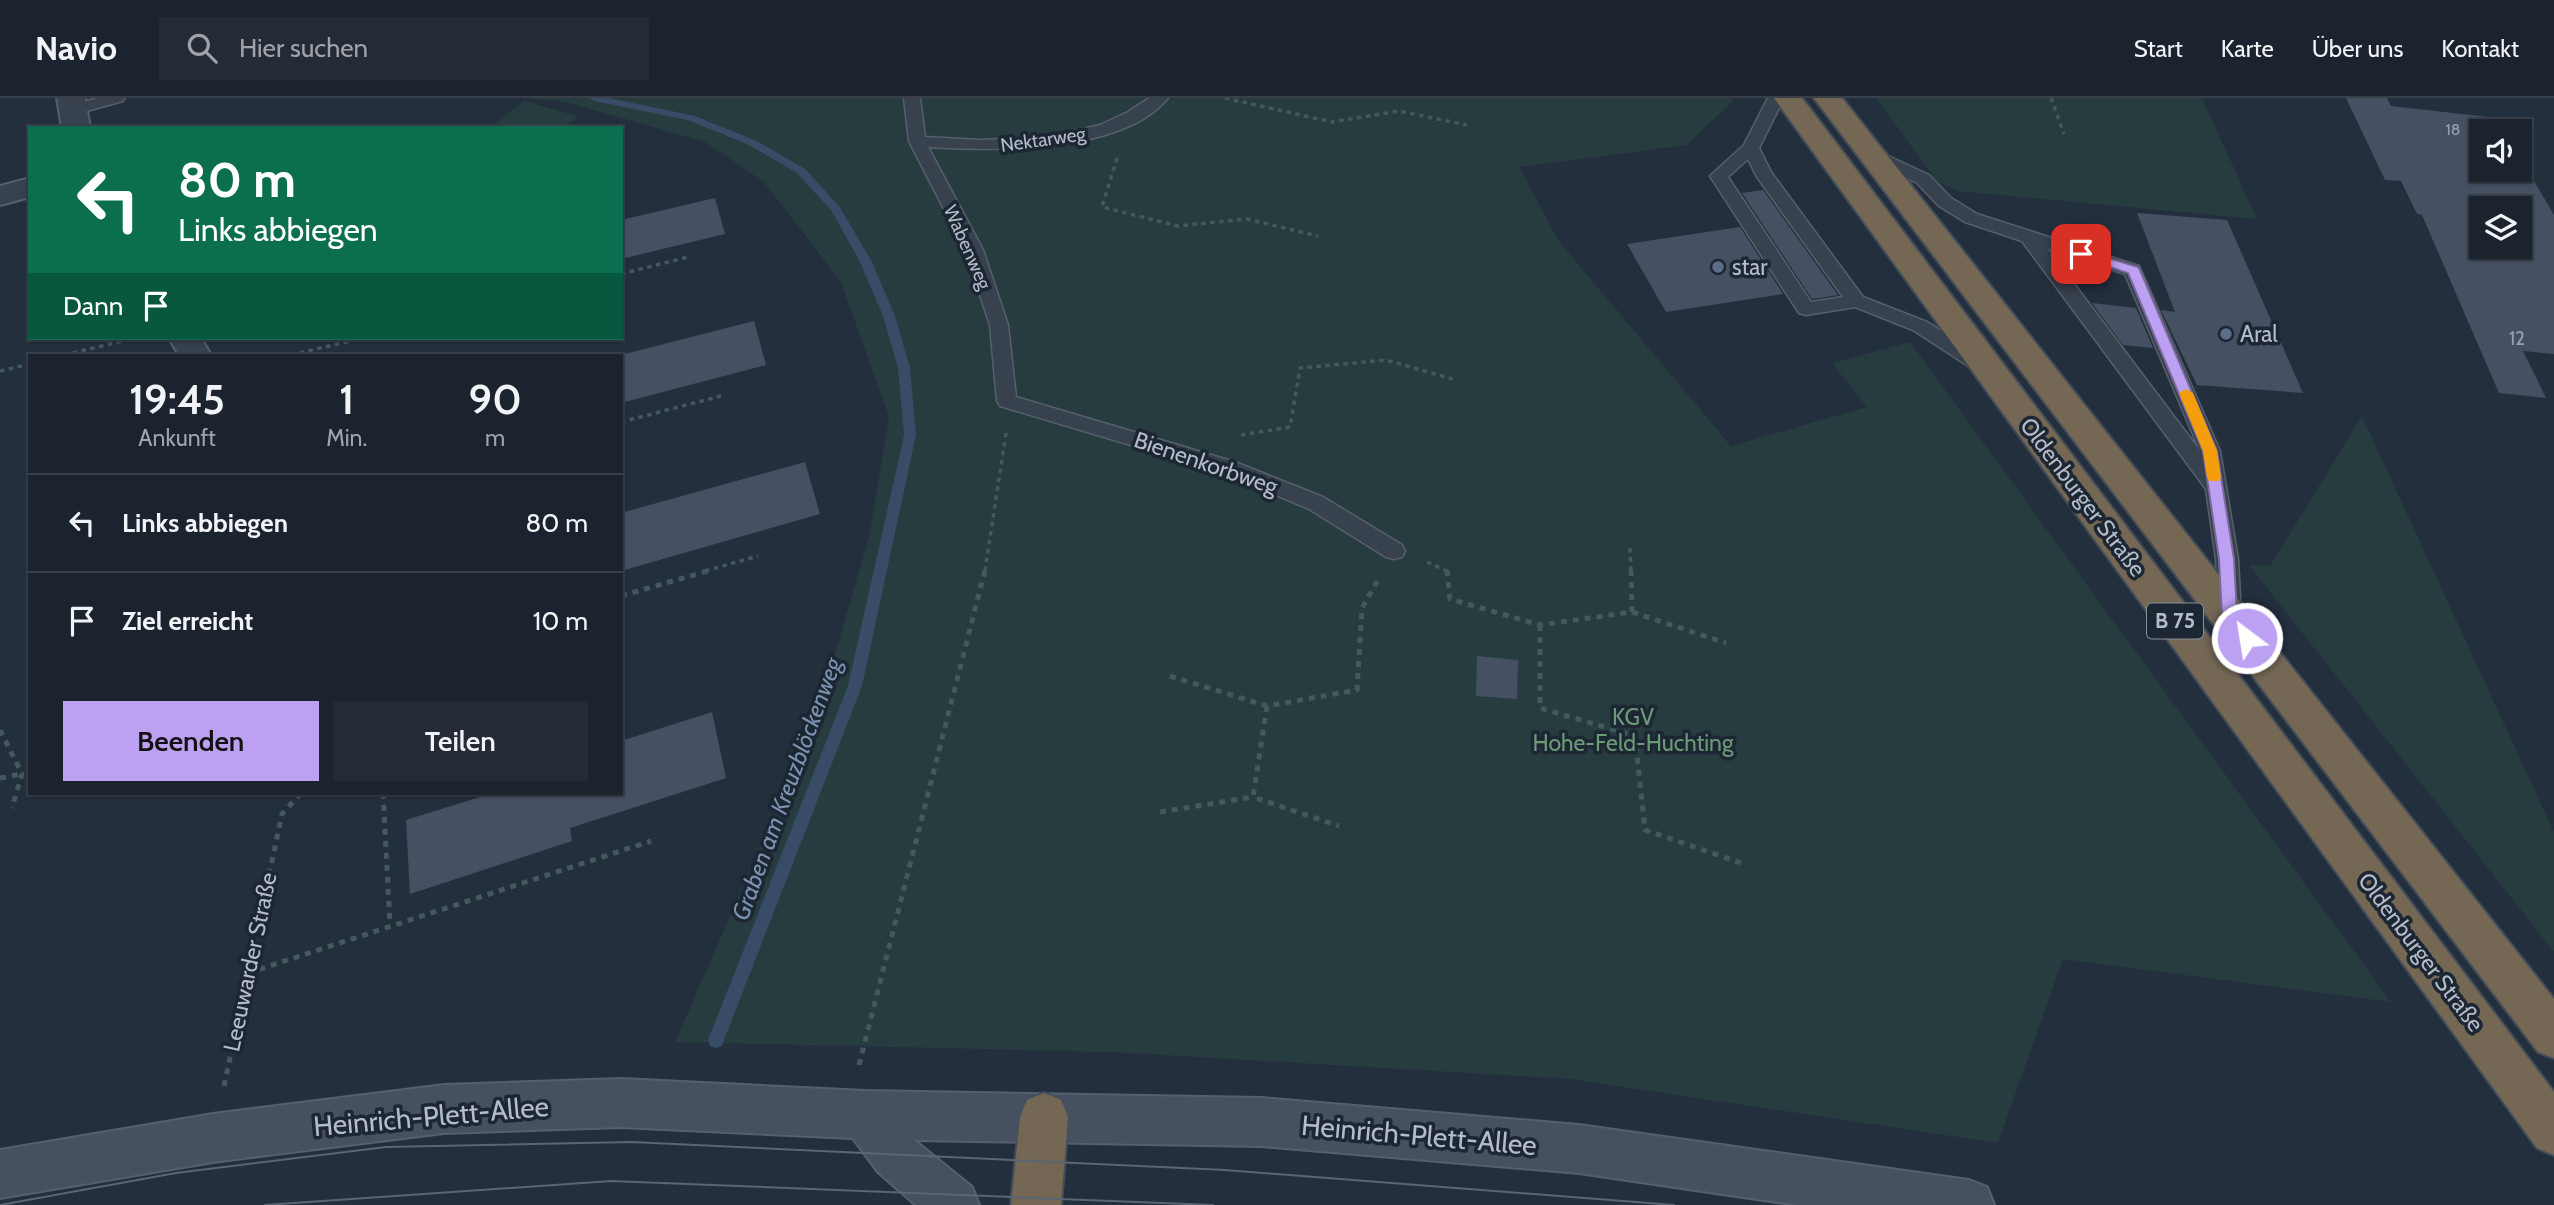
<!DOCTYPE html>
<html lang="de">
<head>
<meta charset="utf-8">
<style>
  :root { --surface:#1b232e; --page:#242b36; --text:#f1f3f6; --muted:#a0a4aa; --line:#39404a; --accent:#bca0f2 }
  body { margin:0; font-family:Cabin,sans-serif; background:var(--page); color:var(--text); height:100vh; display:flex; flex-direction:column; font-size:26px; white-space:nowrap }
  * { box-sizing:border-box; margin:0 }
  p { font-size:23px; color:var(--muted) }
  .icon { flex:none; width:38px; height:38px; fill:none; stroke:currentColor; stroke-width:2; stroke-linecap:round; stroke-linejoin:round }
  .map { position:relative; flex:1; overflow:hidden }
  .sheet { position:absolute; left:28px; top:256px; width:595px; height:441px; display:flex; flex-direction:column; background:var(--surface); border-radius:0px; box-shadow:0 2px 5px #0004,0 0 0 2px var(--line) }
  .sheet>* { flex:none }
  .guide { position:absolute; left:28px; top:28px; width:595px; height:214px; border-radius:0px; box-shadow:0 2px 5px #0004,0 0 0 2px var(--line); background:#0b6e4f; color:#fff; overflow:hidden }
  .buttons { position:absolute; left:2469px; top:21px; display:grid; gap:14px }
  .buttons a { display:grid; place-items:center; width:63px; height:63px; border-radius:0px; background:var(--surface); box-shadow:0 2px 5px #0004,0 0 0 2px var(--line); font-size:35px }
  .pin { position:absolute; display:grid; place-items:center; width:60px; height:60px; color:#fff; margin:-30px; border-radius:14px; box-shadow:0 4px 10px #0006 }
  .me { position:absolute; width:77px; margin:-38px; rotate:329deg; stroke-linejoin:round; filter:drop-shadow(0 0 5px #0008) }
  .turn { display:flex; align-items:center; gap:24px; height:147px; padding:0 35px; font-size:32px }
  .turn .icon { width:91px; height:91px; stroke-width:2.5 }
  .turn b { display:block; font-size:49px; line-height:60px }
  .then { display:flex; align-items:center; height:66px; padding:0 35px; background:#0003; gap:14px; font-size:26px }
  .eta { display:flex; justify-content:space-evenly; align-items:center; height:119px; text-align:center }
  .eta b { font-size:42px; font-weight:600; line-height:49px }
  .cta { display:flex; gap:14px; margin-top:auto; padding:14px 35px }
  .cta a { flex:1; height:80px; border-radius:0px; background:var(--accent); color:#111; font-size:28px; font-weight:600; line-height:80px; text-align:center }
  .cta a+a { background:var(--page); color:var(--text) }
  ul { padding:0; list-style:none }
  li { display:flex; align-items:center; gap:21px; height:98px; padding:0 35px; border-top:2px solid var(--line) }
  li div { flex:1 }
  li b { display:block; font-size:26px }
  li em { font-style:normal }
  header { display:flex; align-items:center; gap:42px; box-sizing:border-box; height:98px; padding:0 35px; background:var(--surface); border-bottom:2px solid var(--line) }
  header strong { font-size:33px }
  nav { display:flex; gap:38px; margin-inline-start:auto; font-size:24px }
  .search { width:490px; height:63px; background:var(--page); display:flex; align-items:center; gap:18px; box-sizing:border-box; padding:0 24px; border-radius:0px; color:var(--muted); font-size:26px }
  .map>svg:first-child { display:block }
  .green { fill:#263c3f }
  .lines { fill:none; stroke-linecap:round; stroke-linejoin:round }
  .stream { fill:#394c67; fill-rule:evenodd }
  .building { fill:#455162; fill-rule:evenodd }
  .lane-casing { stroke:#565f6c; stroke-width:3 }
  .street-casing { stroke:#565f6c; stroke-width:4 }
  .secondary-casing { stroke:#565f6c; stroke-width:4 }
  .highway-casing { stroke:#434c59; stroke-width:4 }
  .path-far1 { stroke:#44595c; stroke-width:3.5; stroke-dasharray:4.5 4.5; stroke-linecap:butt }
  .path { stroke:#44595c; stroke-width:5; stroke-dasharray:6 6; stroke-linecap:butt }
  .lane { fill:#38414e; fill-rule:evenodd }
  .street { fill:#38414e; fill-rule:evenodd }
  .secondary { fill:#465061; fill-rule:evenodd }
  .highway { fill:#746855; fill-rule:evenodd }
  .tram { stroke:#5a6575; stroke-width:2 }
  .route { fill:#bca0f2; stroke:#7a689d; stroke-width:2 }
  .slow { fill:#f59e0b }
  .service-dot { fill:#5c6f8a; stroke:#1d2633; stroke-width:2.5 }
  .labels { text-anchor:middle; stroke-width:7; stroke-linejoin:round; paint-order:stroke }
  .far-number-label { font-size:16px; fill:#98a1af }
  .far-street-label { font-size:19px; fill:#b4bcc9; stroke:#1d2633 }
  .number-label { font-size:19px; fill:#98a1af }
  .shield { fill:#1d2633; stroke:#878f9c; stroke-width:2 }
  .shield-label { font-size:21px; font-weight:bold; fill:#b4bcc9 }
  .poi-label { font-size:23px; fill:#b4bcc9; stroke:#1d2633; text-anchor:start }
  .street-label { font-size:23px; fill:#b4bcc9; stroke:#1d2633 }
  .park-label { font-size:23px; fill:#6b9a76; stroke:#1d2633 }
  .water-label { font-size:24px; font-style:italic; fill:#7c92b1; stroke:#1d2633 }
  .near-street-label { font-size:28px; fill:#b4bcc9; stroke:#1d2633 }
</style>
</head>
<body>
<header>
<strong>Navio</strong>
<div class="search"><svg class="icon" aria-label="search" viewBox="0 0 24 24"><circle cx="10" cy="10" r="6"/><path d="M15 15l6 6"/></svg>Hier suchen</div>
<nav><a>Start</a><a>Karte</a><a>Über uns</a><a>Kontakt</a></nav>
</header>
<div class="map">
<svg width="2554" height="1107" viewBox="0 0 2554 1107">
  <rect width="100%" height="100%" fill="#242f3e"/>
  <g class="green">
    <path d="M526,0H1731L1733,3L1687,47L1520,69L1557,141L1731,348L1867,309L1832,265L1910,244L2391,904L2063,861L1998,1045L1570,981L1112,954L675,944L817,619L870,435L889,319L841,184L764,84L705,44L562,3Z"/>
    <path d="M1876,0H2202L2257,121L1957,93L1937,83Z"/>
    <path d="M524,3L578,18L564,30H489Z"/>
    <path d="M2362,318L2554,734V854L2249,467L2270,468Z"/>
  </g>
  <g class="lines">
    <path class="stream" d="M589,0H609L695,18L757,43L805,71L839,108L871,162L895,218L910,270L916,337L862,588L724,942L722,948L716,950L710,948L708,942L848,588L904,337L898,270L883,218L859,162L831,112L797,75L749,47L688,22L594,3Z"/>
  </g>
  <g class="building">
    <path d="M2346,0H2387L2391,8L2497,20L2505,33H2482V72H2520V59L2554,117V256L2523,253L2546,300L2499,295L2422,117L2417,116L2401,83L2385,82ZM2482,110H2520V149H2482Z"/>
    <path d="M1763,92L1838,197L1812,201L1742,95Z"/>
    <path d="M715,100L725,136L621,161V122Z"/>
    <path d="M2137,115L2227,122L2303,295L2197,287L2161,212L2175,214Z"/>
    <path d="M1740,129L1783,196L1666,214L1627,146Z"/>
    <path d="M2092,205L2136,210L2153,250L2123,247Z"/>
    <path d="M754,223L766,267L621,305V257Z"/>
    <path d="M805,364L820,416L621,473V415Z"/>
    <path d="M1477,558L1518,562L1517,601L1476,598Z"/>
    <path d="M712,614L726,680L570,730L572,743L410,796L406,722L493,695H621V643Z"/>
  </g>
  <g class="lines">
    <defs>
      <g id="lane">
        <path d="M98,0H125L123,3L72,17L64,12L66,9Z"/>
        <path d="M904,0H920L925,39L980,42L1044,39L1100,27L1128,14L1149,0H1168C1122,56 994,53 928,49L983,152L1008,227L1016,299L1235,364L1323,399L1402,447L1405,453L1402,459L1394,461L1386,459L1309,411L1221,374L1000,308L997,303L990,227L965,152L909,43Z"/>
        <path d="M1768,0H1784L1759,50L1771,74L1863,199L1927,224L1990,263L1993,268L1990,273H1976L1913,232L1855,209L1806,217L1799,215L1710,78L1744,47ZM1748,61L1757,79L1843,199L1811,204L1728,79Z"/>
        <path d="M1871,50L1929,77L1951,100L1977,116L2139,168L2220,353L2238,461L2241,518L2238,524L2230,527L2222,524L2219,518L2216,461L2206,391L2022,143L1965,124L1939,108L1917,85L1865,59L1863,55ZM2047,150L2125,176L2200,353Z"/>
      </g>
      <g id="street">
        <path d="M57,0H85L90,30H62Z"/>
        <path d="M30,80V99L0,107V88Z"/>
        <path d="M169,240H201L211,257H179Z"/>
      </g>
      <path id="secondary" d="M621,981L865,993L1261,1000L1579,1027L1969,1082L1987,1089L1994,1107H1798L1579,1075L1261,1048L914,1042L972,1089L979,1107H916L878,1074L853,1040L621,1029L444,1035L213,1064L0,1100V1052L213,1016L444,987Z"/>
      <g id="highway">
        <path d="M1774,0H1802L2554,994V1057L2537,1050Z"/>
        <path d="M1814,0H1842L2554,901V960L2538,954Z"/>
        <path d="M1044,995L1061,1002L1068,1019L1061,1107H1011L1020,1019L1027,1002Z"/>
      </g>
    </defs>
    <use href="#lane" class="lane-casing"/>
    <use href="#street" class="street-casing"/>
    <use href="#secondary" class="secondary-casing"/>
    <use href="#highway" class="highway-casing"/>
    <g class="path-far1">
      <path d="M1225,0L1332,24L1399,13L1467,27"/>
      <path d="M2051,0L2064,36"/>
      <path d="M1117,60L1102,109L1178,128L1247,121L1318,138"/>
      <path d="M621,176L688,159"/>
      <path d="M64,257L135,240"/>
      <path d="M291,257L363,240"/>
      <path d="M0,273L30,266"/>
      <path d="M621,324L721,298"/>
      <path d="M1241,337L1290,329L1300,270L1386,262L1456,282"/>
      <path d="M1630,450L1631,473"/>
      <path d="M1427,464L1447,473"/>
      <path d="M705,473L758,458"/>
      <path d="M985,473L1006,335"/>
    </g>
    <g class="path">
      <path d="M1447,472L1450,501L1540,527L1632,514L1726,545"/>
      <path d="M1631,472L1632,514"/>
      <path d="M621,498L711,472"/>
      <path d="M1540,527V610L1635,638L1645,732L1741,765"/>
      <path d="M1170,578L1267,608L1357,592L1362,510L1378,482"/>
      <path d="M1267,608L1253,699L1339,728"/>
      <path d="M0,632L22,676L12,710"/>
      <path d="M0,680L22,676"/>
      <path d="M383,695L390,827"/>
      <path d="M1160,714L1253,699"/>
      <path d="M248,875L651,743"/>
      <path d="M859,967L985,472"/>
      <path d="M224,988L282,716L301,695"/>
    </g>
    <use href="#lane" class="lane"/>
    <use href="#street" class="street"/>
    <use href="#secondary" class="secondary"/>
    <use href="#highway" class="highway"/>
    <g class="tram">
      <path d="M0,1107L176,1075L386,1049L632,1044L1225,1072L1674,1107"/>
      <path d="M265,1107L611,1083L1213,1107"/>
    </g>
  </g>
  <path class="route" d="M2081,152L2138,169L2140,172L2217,353L2234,461L2237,516L2255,540L2252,544H2241L2222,518L2219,461L2203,353L2128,175L2076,158L2075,156Z"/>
  <path class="slow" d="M2186,291L2193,295L2217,353L2221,379L2219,383H2209L2207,379L2203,353L2179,295Z"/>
  <g class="service-dot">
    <circle cx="1718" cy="169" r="7"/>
    <circle cx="2226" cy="236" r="7"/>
  </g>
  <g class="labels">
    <g class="far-number-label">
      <text x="2453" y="37">18</text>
    </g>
    <g class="far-street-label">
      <text transform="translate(1043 41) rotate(-8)" y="7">Nektarweg</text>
      <text transform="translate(968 149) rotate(66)" y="7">Wabenweg</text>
    </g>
    <g class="number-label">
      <text x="2517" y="247">12</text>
    </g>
    <rect class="shield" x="2147" y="505.5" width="56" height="35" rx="5"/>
    <g class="shield-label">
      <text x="2175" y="530">B 75</text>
    </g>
    <g class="poi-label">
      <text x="1732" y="177">star</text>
      <text x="2240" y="244">Aral</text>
    </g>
    <g class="street-label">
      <text transform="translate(1206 365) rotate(19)" y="8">Bienenkorbweg</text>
      <text transform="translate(2083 399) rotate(53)" y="8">Oldenburger Straße</text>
      <text transform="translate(2421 854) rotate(53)" y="8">Oldenburger Straße</text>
      <text transform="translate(250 864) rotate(-78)" y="8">Leeuwarder Straße</text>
    </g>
    <g class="park-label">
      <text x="1633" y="627">KGV<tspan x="1633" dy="26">Hohe-Feld-Huchting</tspan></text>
    </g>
    <g class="water-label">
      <text transform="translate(787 691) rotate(-70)" y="8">Graben am Kreuzblöckenweg</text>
    </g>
    <g class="near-street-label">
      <text transform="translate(431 1018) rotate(-5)" y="10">Heinrich-Plett-Allee</text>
      <text transform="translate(1419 1037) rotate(5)" y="10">Heinrich-Plett-Allee</text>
    </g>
  </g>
</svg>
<div class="buttons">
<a><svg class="icon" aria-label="sound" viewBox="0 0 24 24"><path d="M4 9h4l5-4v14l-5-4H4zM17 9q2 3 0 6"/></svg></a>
<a><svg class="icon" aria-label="layers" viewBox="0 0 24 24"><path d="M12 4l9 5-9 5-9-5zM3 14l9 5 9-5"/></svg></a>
</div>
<div class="pin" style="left:2081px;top:156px;background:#d93025"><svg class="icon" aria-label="arrive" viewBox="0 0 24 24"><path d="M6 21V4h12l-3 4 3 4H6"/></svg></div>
<svg class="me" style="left:2247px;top:540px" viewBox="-20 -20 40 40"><circle r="17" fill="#bca0f2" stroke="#fff" stroke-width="3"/><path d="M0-11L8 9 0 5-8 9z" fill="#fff"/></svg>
<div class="guide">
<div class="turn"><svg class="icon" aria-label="left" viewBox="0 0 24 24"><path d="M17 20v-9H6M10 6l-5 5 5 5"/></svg><div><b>80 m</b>Links abbiegen</div></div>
<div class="then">Dann<svg class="icon" aria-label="arrive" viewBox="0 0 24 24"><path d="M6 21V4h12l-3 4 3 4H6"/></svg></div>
</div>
<section class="sheet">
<div class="eta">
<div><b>19:45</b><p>Ankunft</p></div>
<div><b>1</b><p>Min.</p></div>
<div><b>90</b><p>m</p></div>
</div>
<ul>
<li><svg class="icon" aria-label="left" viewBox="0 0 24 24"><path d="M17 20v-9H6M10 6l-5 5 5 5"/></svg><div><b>Links abbiegen</b></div><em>80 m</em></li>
<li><svg class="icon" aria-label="arrive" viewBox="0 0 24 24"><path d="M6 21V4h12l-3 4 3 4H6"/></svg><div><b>Ziel erreicht</b></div><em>10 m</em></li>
</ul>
<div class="cta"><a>Beenden</a><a>Teilen</a></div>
</section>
</div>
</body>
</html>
